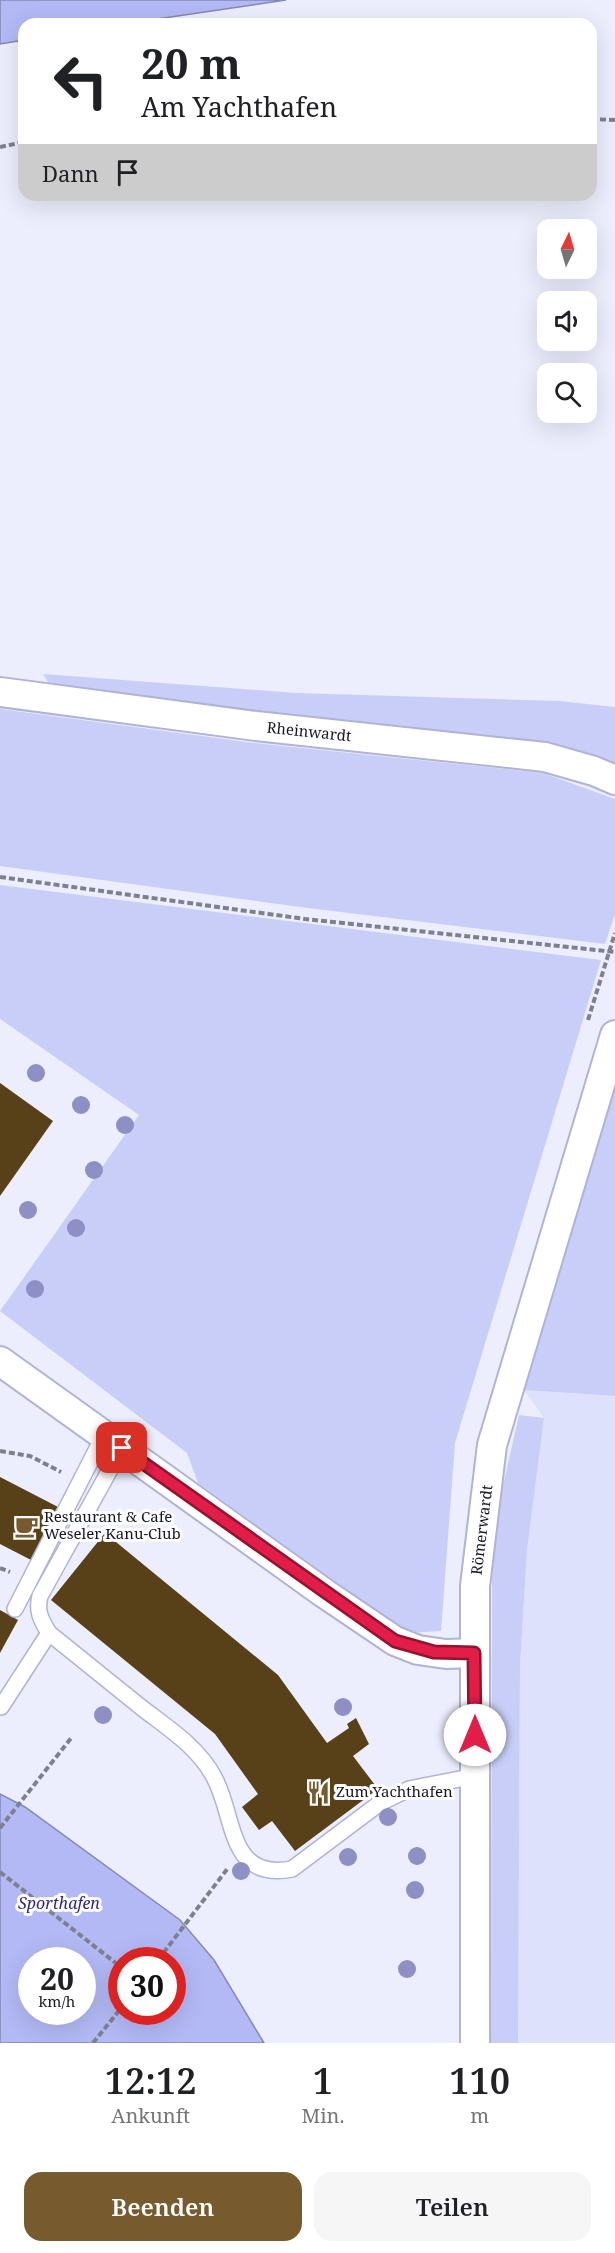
<!DOCTYPE html>
<html lang="de">
<head>
<meta charset="utf-8">
<style>
  :root { --surface:#fff; --page:#f6f6f6; --text:#202124; --muted:#757577; --accent:#775a2d }
  body { margin:0; font-family:"Noto Serif",serif; background:var(--page); color:var(--text); height:100vh; display:flex; flex-direction:column; font-size:22px; white-space:nowrap }
  * { box-sizing:border-box; margin:0 }
  p { font-size:20px; color:var(--muted) }
  .icon { flex:none; width:33px; height:33px; fill:none; stroke:currentColor; stroke-width:2; stroke-linecap:round; stroke-linejoin:round }
  .map { position:relative; height:2043px; overflow:hidden }
  .details { display:flex; flex-direction:column; background:var(--surface); flex:1 }
  .details>* { flex:none }
  .guide { position:absolute; left:18px; top:18px; width:579px; height:183px; border-radius:18px; box-shadow:0 6px 24px #0002; background:#fff; color:var(--text); overflow:hidden }
  .needle { width:39px; rotate:5deg }
  .controls { position:absolute; left:537px; top:219px; display:grid; gap:12px }
  .controls a { display:grid; place-items:center; width:60px; height:60px; border-radius:12px; background:var(--surface); box-shadow:0 6px 24px #0002; font-size:30px }
  .speed { position:absolute; left:18px; top:1947px; display:flex; gap:12px; font-size:30px; font-weight:700; text-align:center }
  .speed>* { display:grid; place-content:center; width:78px; height:78px; border-radius:50%; background:var(--surface); box-shadow:0 6px 24px #0002; line-height:1 }
  .speed small { font-size:15px; font-weight:400 }
  .speed .limit { border:9px solid #d22; background:#fff; color:#111 }
  .pin { position:absolute; display:grid; place-items:center; width:51px; height:51px; color:#fff; margin:-26px; border-radius:12px; box-shadow:0 3px 9px #0006 }
  .me { position:absolute; width:66px; margin:-33px; rotate:0deg; stroke-linejoin:round; filter:drop-shadow(0 0 4px #0008) }
  .turn { display:flex; align-items:center; gap:21px; height:126px; padding:0 24px; font-size:27px }
  .turn .icon { width:78px; height:78px; stroke-width:2.5 }
  .turn b { display:block; font-size:42px; line-height:51px }
  .then { display:flex; align-items:center; height:57px; padding:0 24px; background:#0003; gap:12px; font-size:22px }
  .eta { display:flex; justify-content:space-evenly; align-items:center; height:102px; text-align:center }
  .eta b { font-size:36px; font-weight:600; line-height:42px }
  .button { display:flex; gap:12px; margin-top:auto; padding:12px 24px }
  .button a { flex:1; height:69px; border-radius:18px; background:var(--accent); color:#fff; font-size:24px; font-weight:600; line-height:69px; text-align:center }
  .button a+a { background:var(--page); color:var(--text) }
  .map>svg:first-child { display:block }
  .built { fill:#dde1fb }
  .green { fill:#c9cef9 }
  .water { fill:#b3b9f5; stroke:#8488b6; stroke-width:1.5; fill-rule:evenodd }
  .building { fill:#584018 }
  .lines { fill:none; stroke-linecap:round; stroke-linejoin:round }
  .lane-casing { stroke:#afb3d6; stroke-width:18 }
  .street-casing { stroke:#afb3d6; stroke-width:32 }
  .path { stroke:#7f808e; stroke-width:4; stroke-dasharray:6 3; stroke-linecap:butt }
  .lane { stroke:#fff; stroke-width:15 }
  .street { stroke:#fff; stroke-width:28 }
  .tree { fill:#8e8fc4 }
  .route-casing { stroke:#92132f; stroke-width:15 }
  .route { stroke:#e11d48; stroke-width:10 }
  .labels { text-anchor:middle; stroke-width:6; stroke-linejoin:round; paint-order:stroke }
  .street-label { font-size:15px; fill:#161723; stroke:#fdfdfd }
  .poi-label { font-size:15px; fill:#161723; stroke:#fdfdfd; text-anchor:start }
  .water-label { font-size:16px; font-style:italic; fill:#2f297d; stroke:#fdfdfd }
</style>
</head>
<body>
<div class="map">
<svg width="615" height="2043" viewBox="0 0 615 2043">
  <rect width="100%" height="100%" fill="#eceefd"/>
  <path class="built" d="M524,1390L615,1396V2043H518L520,1666L527,1550L544,1418Z"/>
  <g class="green">
    <path d="M43,674L297,693L560,701L615,707V767L546,747L491,737L325,723L53,690Z"/>
    <path d="M0,709L254,743L543,773L615,799V914L605,944L308,908L0,866Z"/>
    <path d="M0,885L601,960L455,1443L441,1631L407,1633L198,1483L187,1453L0,1311L139,1115L0,1019Z"/>
    <path d="M615,1088V1396L524,1390Z"/>
    <path d="M519,1415L544,1418L527,1550L520,1666L518,2043H491L492,1578L499,1503Z"/>
  </g>
  <g class="water">
    <path d="M0,0H286L123,24H24V40L0,44Z"/>
    <path d="M0,1794L25,1807L180,1920L214,1960L264,2043H0ZM32,1960H82V2012H32ZM122,1960H172V2012H122Z"/>
  </g>
  <g class="building">
    <path d="M0,1083L53,1121L0,1196Z"/>
    <path d="M0,1477L60,1508L33,1561L0,1544Z"/>
    <path d="M105,1533L278,1675L327,1743L349,1728L347,1724L356,1718L369,1744L353,1756L378,1789L295,1851L272,1821L259,1830L242,1807L258,1794L215,1734L51,1600Z"/>
    <path d="M0,1610L18,1620L0,1653Z"/>
  </g>
  <g class="lines">
    <defs>
      <g id="lane">
        <path d="M122,1448L40,1596C36,1611 41,1620 49,1633C80,1658 111,1683 142,1708C168,1728 198,1747 214,1777C236,1817 227,1881 292,1869L380,1803L409,1789L475,1776"/>
        <path d="M15,1609L104,1435"/>
        <path d="M1,1707L49,1633"/>
      </g>
      <g id="street">
        <path d="M0,692L256,726L545,757L594,771L615,780"/>
        <path d="M0,1361L324,1593L395,1641L418,1650L446,1654L475,1653"/>
        <path d="M475,2043V1586L492,1445L615,1035"/>
      </g>
    </defs>
    <use href="#lane" class="lane-casing"/>
    <use href="#street" class="street-casing"/>
    <g class="path">
      <path d="M591,119L615,120"/>
      <path d="M0,147L24,142"/>
      <path d="M0,877L305,919L615,952"/>
      <path d="M588,1020L615,933"/>
      <path d="M0,1451L30,1456L61,1472"/>
      <path d="M0,1568L10,1572"/>
      <path d="M0,1828L72,1737"/>
      <path d="M0,1872L122,1968"/>
      <path d="M158,1960L228,1868"/>
      <path d="M93,2043L122,2007"/>
    </g>
    <use href="#lane" class="lane"/>
    <use href="#street" class="street"/>
  </g>
  <g class="tree">
    <circle cx="36" cy="1073" r="9"/>
    <circle cx="81" cy="1105" r="9"/>
    <circle cx="125" cy="1125" r="9"/>
    <circle cx="94" cy="1170" r="9"/>
    <circle cx="28" cy="1210" r="9"/>
    <circle cx="76" cy="1228" r="9"/>
    <circle cx="35" cy="1289" r="9"/>
    <circle cx="343" cy="1707" r="9"/>
    <circle cx="103" cy="1715" r="9"/>
    <circle cx="388" cy="1817" r="9"/>
    <circle cx="417" cy="1856" r="9"/>
    <circle cx="348" cy="1857" r="9"/>
    <circle cx="241" cy="1871" r="9"/>
    <circle cx="415" cy="1890" r="9"/>
    <circle cx="407" cy="1969" r="9"/>
  </g>
  <g class="lines">
    <defs>
      <path id="route" d="M122,1448L395,1641L434,1652L474,1653L475,1735"/>
    </defs>
    <use href="#route" class="route-casing"/>
    <use href="#route" class="route"/>
  </g>
  <defs>
    <symbol id="cafe-bare" viewBox="-9 -9 18 18"><path d="M-5.5-4.5H6V0H3Q3 3.5 0 3.5H-2.5Q-5.5 3.5-5.5 0ZM3-3.2v2h1.7v-2ZM-6 4.5H4V6H-6Z" fill="#775a2d" stroke="#fdfdfd" stroke-width="2.5" paint-order="stroke"/></symbol>
    <symbol id="restaurant-bare" viewBox="-9 -9 18 18"><path d="M-5-6h1v4h1v-4h1v4h1v-4h1v5L-1.5 .5V6h-2V.5L-5-1ZM5-6V6H3V1.5H1.5Q1.5-4 5-6Z" fill="#775a2d" stroke="#fdfdfd" stroke-width="2.5" paint-order="stroke"/></symbol>
  </defs>
  <g fill-rule="evenodd">
    <use href="#cafe-bare" x="10" y="1510" width="33" height="33"/>
    <use href="#restaurant-bare" x="302" y="1776" width="33" height="33"/>
  </g>
  <g class="labels">
    <g class="street-label">
      <text transform="translate(309 732) rotate(6)" y="5">Rheinwardt</text>
      <text transform="translate(482 1530) rotate(-83)" y="5">Römerwardt</text>
    </g>
    <g class="poi-label">
      <text x="44" y="1522">Restaurant &amp; Cafe<tspan x="44" dy="17">Weseler Kanu-Club</tspan></text>
      <text x="336" y="1797">Zum Yachthafen</text>
    </g>
    <g class="water-label">
      <text x="59" y="1909">Sporthafen</text>
    </g>
  </g>
</svg>
<div class="controls">
<a><svg class="needle" viewBox="-14 -14 28 28"><path d="M0-13l5 13h-10z" fill="#e53935"/><path d="M0 13l5-13h-10z" fill="#757577"/></svg></a>
<a><svg class="icon" aria-label="sound" viewBox="0 0 24 24"><path d="M4 9h4l5-4v14l-5-4H4zM17 9q2 3 0 6"/></svg></a>
<a><svg class="icon" aria-label="search" viewBox="0 0 24 24"><circle cx="10" cy="10" r="6"/><path d="M15 15l6 6"/></svg></a>
</div>
<div class="speed"><div>20<small>km/h</small></div><div class="limit">30</div></div>
<div class="pin" style="left:122px;top:1448px;background:#d93025"><svg class="icon" aria-label="arrive" viewBox="0 0 24 24"><path d="M6 21V4h12l-3 4 3 4H6"/></svg></div>
<svg class="me" style="left:475px;top:1735px" viewBox="-20 -20 40 40"><circle r="19" fill="#fff"/><path d="M0-13L10 11 0 6-10 11z" fill="#e11d48"/></svg>
<div class="guide">
<div class="turn"><svg class="icon" aria-label="left" viewBox="0 0 24 24"><path d="M17 20v-9H6M10 6l-5 5 5 5"/></svg><div><b>20 m</b>Am Yachthafen</div></div>
<div class="then">Dann<svg class="icon" aria-label="arrive" viewBox="0 0 24 24"><path d="M6 21V4h12l-3 4 3 4H6"/></svg></div>
</div>
</div>
<section class="details">
<div class="eta">
<div><b>12:12</b><p>Ankunft</p></div>
<div><b>1</b><p>Min.</p></div>
<div><b>110</b><p>m</p></div>
</div>
<div class="button"><a>Beenden</a><a>Teilen</a></div>
</section>
</body>
</html>
